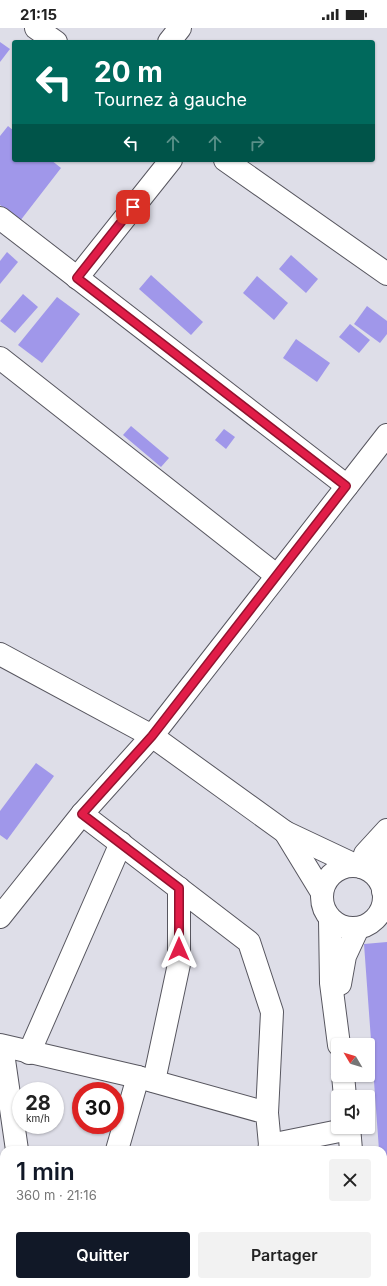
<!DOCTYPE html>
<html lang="fr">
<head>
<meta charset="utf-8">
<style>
  :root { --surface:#fff; --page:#f2f2f2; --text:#222; --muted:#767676; --accent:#111827 }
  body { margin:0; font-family:Inter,sans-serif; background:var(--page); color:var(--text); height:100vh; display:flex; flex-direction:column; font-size:15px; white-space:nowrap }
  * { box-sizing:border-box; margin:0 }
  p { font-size:13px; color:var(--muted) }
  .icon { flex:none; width:22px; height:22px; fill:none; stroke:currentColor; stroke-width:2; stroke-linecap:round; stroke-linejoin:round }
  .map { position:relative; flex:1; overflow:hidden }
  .panel { position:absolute; left:0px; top:1118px; width:387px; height:140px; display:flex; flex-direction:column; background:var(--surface); border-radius:12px 12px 0 0; box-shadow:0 1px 3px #0004 }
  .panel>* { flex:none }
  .hud { position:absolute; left:12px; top:12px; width:363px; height:122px; border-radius:4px; box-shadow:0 1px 3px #0004; background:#00695c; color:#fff; overflow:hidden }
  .needle { width:26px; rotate:308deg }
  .buttons { position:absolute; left:331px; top:1010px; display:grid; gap:8px }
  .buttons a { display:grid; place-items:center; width:44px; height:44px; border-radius:4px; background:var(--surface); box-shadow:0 1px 3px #0004; font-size:20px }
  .speed { position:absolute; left:12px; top:1054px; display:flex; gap:8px; font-size:20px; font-weight:700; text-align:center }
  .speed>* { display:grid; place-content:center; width:52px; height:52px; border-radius:50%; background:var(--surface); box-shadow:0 1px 3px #0004; line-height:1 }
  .speed small { font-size:10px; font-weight:400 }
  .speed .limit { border:6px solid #d22; background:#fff; color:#111 }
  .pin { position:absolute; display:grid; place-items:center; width:34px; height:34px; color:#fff; margin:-17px; border-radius:8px; box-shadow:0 2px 6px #0006 }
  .me { position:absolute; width:44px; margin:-22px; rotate:0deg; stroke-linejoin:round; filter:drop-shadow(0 0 3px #0008) }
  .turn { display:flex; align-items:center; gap:14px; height:84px; padding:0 16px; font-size:18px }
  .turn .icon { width:52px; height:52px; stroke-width:2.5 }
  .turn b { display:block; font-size:28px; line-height:34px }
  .lanes { display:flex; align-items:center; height:38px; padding:0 16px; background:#0003; justify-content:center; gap:20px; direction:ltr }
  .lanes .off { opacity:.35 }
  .round { display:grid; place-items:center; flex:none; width:42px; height:42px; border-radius:4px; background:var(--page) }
  .headline { display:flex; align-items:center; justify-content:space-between; height:68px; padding:0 16px }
  h1 { font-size:24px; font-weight:600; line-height:30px; color:var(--accent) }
  .action { display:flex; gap:8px; margin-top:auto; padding:8px 16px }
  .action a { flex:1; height:46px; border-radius:4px; background:var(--accent); color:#fff; font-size:16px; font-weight:600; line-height:46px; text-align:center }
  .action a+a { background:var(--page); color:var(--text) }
  .status { display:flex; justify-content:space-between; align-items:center; height:28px; padding:0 20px; background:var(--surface); direction:ltr }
  .status svg { height:11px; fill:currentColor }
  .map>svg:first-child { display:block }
  .building { fill:#a097ea }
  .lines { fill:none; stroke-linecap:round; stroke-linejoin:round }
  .minor-casing { stroke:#57565f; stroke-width:24 }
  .minor { stroke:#fff; stroke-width:22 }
  .route-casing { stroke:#92132f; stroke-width:10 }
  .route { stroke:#e11d48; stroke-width:7 }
</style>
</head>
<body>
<div class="status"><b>21:15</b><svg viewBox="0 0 49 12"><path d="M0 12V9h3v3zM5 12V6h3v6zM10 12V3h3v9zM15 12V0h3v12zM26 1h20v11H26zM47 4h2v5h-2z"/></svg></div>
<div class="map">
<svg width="387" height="1258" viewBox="0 0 387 1258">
  <rect width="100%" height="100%" fill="#dedee8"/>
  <g class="building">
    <path d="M0,14L10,21L0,34Z"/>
    <path d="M8,98L14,103V132H51L61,140L20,193L0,177V108Z"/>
    <path d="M7,224L18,234L0,256V233Z"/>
    <path d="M291,227L318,251L306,265L279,241Z"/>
    <path d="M151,247L203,294L191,307L139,261Z"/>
    <path d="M257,248L288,275L274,292L243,265Z"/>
    <path d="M23,266L38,279L15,305L0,293Z"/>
    <path d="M57,269L80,286L42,335L18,317Z"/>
    <path d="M367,278L387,293V306L380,315L354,296Z"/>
    <path d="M350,296L370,312L359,325L339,309Z"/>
    <path d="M296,311L330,335L317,354L283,330Z"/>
    <path d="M131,398L169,430L161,439L123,407Z"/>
    <path d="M224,401L235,409L226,421L215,412Z"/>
    <path d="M36,735L54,748L7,812L0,807V783Z"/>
    <path d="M387,914V1204L386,1205L383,1167V1122H379L364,916Z"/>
  </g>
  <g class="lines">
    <defs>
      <g id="minor">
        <path d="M36,0L56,14"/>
        <path d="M169,14L180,0"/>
        <path d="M225,132L387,246"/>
        <path d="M0,190L347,458"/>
        <path d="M77,250L171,132"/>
        <path d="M0,330L276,547"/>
        <path d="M0,626L152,708L285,804L355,837"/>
        <path d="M82,786L249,914L272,984L267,1085"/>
        <path d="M285,804L321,863"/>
        <circle cx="353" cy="869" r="31"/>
        <path d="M361,839L365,826L387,802"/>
        <path d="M383,863V835L387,818"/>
        <path d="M0,889L82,786L152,708L387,407"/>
        <path d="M330,892L331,955L339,1017"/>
        <path d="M340,956L345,928L358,900"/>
        <path d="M0,1017L138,1049L267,1085L270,1117"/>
        <path d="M2,1018L17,1122"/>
        <path d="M29,1025L121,815"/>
        <path d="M343,1047L345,1069"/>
        <path d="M154,1053L179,936V860"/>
        <path d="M349,1099L351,1122"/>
        <path d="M117,1122L138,1049"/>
        <path d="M269,1122L270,1117L349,1101"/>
        <path d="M0,1159L4,1158"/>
        <path d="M37,1254V1258"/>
        <path d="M273,1254V1258"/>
        <path d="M364,1254L365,1258"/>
      </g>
    </defs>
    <use href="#minor" class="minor-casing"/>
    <use href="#minor" class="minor"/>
  </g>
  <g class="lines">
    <defs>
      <path id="route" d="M133,179L77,250L346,458L152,708L82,786L179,860V921"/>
    </defs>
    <use href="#route" class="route-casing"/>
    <use href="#route" class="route"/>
  </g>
</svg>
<div class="buttons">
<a><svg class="needle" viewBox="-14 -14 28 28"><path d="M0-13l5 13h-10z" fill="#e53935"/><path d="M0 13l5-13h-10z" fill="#767676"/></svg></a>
<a><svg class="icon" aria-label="sound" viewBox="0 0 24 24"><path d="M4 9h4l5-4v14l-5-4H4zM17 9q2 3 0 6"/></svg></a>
</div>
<div class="speed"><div>28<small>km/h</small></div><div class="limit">30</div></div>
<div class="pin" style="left:133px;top:179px;background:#d93025"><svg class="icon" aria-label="arrive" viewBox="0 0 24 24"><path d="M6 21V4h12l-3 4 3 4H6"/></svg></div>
<svg class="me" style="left:179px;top:921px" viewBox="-20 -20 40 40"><path d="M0-17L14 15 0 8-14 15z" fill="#e11d48" stroke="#fff" stroke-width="4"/></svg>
<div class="hud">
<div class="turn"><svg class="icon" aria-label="left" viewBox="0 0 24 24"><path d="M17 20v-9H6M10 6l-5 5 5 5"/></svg><div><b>20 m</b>Tournez à gauche</div></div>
<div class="lanes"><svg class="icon" aria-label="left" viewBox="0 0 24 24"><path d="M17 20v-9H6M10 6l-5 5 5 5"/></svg><svg class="icon off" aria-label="ahead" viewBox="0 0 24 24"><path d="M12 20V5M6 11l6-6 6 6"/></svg><svg class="icon off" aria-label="ahead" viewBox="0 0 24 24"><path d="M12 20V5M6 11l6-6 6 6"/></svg><svg class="icon off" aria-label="right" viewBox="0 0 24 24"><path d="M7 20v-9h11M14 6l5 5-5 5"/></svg></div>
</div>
<section class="panel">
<div class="headline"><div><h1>1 min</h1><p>360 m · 21:16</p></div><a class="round"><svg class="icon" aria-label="close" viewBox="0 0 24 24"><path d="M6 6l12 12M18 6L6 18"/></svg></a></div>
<div class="action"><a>Quitter</a><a>Partager</a></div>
</section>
</div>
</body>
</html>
